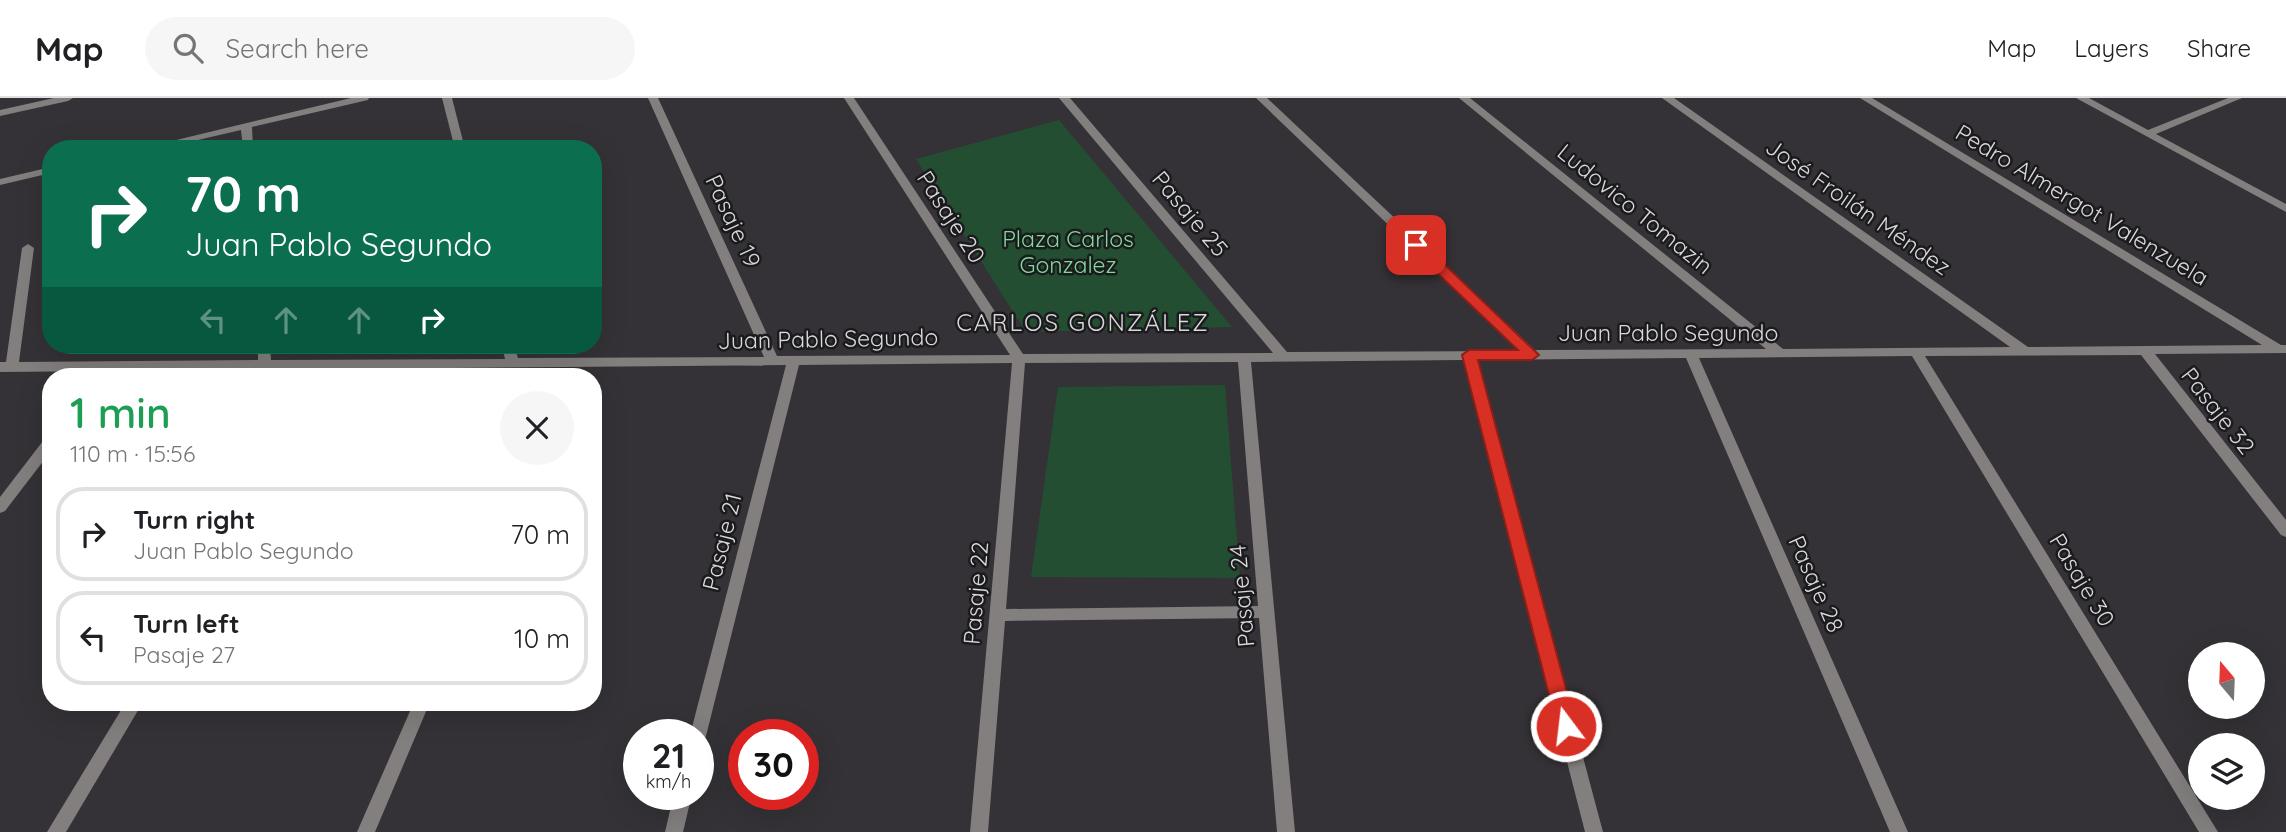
<!DOCTYPE html>
<html lang="en">
<head>
<meta charset="utf-8">
<style>
  :root { --surface:#fff; --page:#f6f6f6; --text:#202124; --muted:#757577; --line:#e0e0e0 }
  body { margin:0; font-family:Quicksand,sans-serif; background:var(--page); color:var(--text); height:100vh; display:flex; flex-direction:column; font-size:26px; white-space:nowrap }
  * { box-sizing:border-box; margin:0 }
  p { font-size:23px; color:var(--muted) }
  .icon { flex:none; width:38px; height:38px; fill:none; stroke:currentColor; stroke-width:2; stroke-linecap:round; stroke-linejoin:round }
  .map { position:relative; flex:1; overflow:hidden }
  .side { position:absolute; left:42px; top:270px; width:560px; height:343px; display:flex; flex-direction:column; background:var(--surface); border-radius:28px; box-shadow:0 7px 28px #0002 }
  .side>* { flex:none }
  .hud { position:absolute; left:42px; top:42px; width:560px; height:214px; border-radius:28px; box-shadow:0 7px 28px #0002; background:#0b6e4f; color:#fff; overflow:hidden }
  .needle { width:46px; rotate:341deg }
  .fabs { position:absolute; left:2188px; top:544px; display:grid; gap:14px }
  .fabs a { display:grid; place-items:center; width:77px; height:77px; border-radius:50%; background:var(--surface); box-shadow:0 7px 28px #0002; font-size:35px }
  .speed { position:absolute; left:623px; top:621px; display:flex; gap:14px; font-size:35px; font-weight:700; text-align:center }
  .speed>* { display:grid; place-content:center; width:91px; height:91px; border-radius:50%; background:var(--surface); box-shadow:0 7px 28px #0002; line-height:1 }
  .speed small { font-size:18px; font-weight:400 }
  .speed .limit { border:10px solid #d22; background:#fff; color:#111 }
  .pin { position:absolute; display:grid; place-items:center; width:60px; height:60px; color:#fff; margin:-30px; border-radius:14px; box-shadow:0 4px 10px #0006 }
  .me { position:absolute; width:77px; margin:-38px; rotate:345deg; stroke-linejoin:round; filter:drop-shadow(0 0 5px #0008) }
  .turn { display:flex; align-items:center; gap:24px; height:147px; padding:0 28px; font-size:32px }
  .turn .icon { width:91px; height:91px; stroke-width:2.5 }
  .turn b { display:block; font-size:49px; line-height:60px }
  .lanes { display:flex; align-items:center; height:66px; padding:0 28px; background:#0003; justify-content:center; gap:35px; direction:ltr }
  .lanes .off { opacity:.35 }
  .round { display:grid; place-items:center; flex:none; width:74px; height:74px; border-radius:37px; background:var(--page) }
  .headline { display:flex; align-items:center; justify-content:space-between; height:119px; padding:0 28px }
  h1 { font-size:42px; font-weight:600; line-height:52px; color:#1e9e55 }
  ul { padding:0; list-style:none }
  li { display:flex; align-items:center; gap:21px; height:94px; margin:0 14px 10px; padding:0 14px; border:4px solid var(--line); border-radius:28px }
  li div { flex:1 }
  li b { display:block; font-size:26px }
  li em { font-style:normal }
  header { display:flex; align-items:center; gap:42px; box-sizing:border-box; height:98px; padding:0 35px; background:var(--surface); border-bottom:2px solid var(--line) }
  header strong { font-size:33px }
  nav { display:flex; gap:38px; margin-inline-start:auto; font-size:24px }
  .search { width:490px; height:63px; background:var(--page); display:flex; align-items:center; gap:18px; box-sizing:border-box; padding:0 24px; border-radius:38px; color:var(--muted); font-size:26px }
  .map>svg:first-child { display:block }
  .green { fill:#244e32 }
  .lines { fill:none; stroke-linecap:round; stroke-linejoin:round }
  .minor { fill:#827f7e; fill-rule:evenodd }
  .route { fill:#d93025; stroke:#8d1f18; stroke-width:2 }
  .labels { text-anchor:middle; stroke-width:5; stroke-linejoin:round; paint-order:stroke }
  .street-label { font-size:23px; fill:#d9d7da; stroke:#1b1a1c }
  .park-label { font-size:23px; fill:#7fd99b; stroke:#1b1a1c }
  .neighbourhood-label { font-size:24px; letter-spacing:2px; fill:#d9d7da; stroke:#1b1a1c }
</style>
</head>
<body>
<header>
<strong>Map</strong>
<div class="search"><svg class="icon" aria-label="search" viewBox="0 0 24 24"><circle cx="10" cy="10" r="6"/><path d="M15 15l6 6"/></svg>Search here</div>
<nav><a>Map</a><a>Layers</a><a>Share</a></nav>
</header>
<div class="map">
<svg width="2286" height="734" viewBox="0 0 2286 734">
  <rect width="100%" height="100%" fill="#343236"/>
  <g class="green">
    <path d="M1059,22L1232,229L1026,234L916,61Z"/>
    <path d="M1225,287L1240,480L1031,479L1058,289Z"/>
  </g>
  <g class="lines">
    <g class="minor">
      <path d="M54,0H73L68,3L0,18V12Z"/>
      <path d="M351,0H369L368,2L252,29L253,51H243L241,32L159,51H139Z"/>
      <path d="M442,0H452L465,51H455Z"/>
      <path d="M648,0H658L777,258L1010,257L844,0H854L1023,256L1273,255L1059,0H1070L1287,254L1520,253L1256,0H1267L1535,252L1766,251L1459,0H1470L1783,251L2010,249L1662,0H1674L2028,249L2262,247L1860,0H1872L2281,247H2286V255L2155,256L2286,422V439L2281,437L2141,257L1925,258L2218,734H2199L1912,258L1699,260L1908,734H1890L1686,260L1477,262L1603,734H1585L1464,262L1251,264L1295,734H1277L1259,520L1005,523L988,734H970L1012,265L799,267L706,638L704,643L698,645V637H690L786,267L0,274V264H6L22,150L28,146L34,150L19,264L258,262V247H270L271,262L505,261L502,247H514L518,260L764,259ZM1238,264L1258,508L1006,511L1025,265Z"/>
      <path d="M2076,0H2089L2148,32L2228,0H2242L2156,36L2286,106V114Z"/>
      <path d="M51,69V75L0,87V81Z"/>
      <path d="M51,338V353L5,413L0,415V399L46,339Z"/>
      <path d="M126,604H143L66,734H47Z"/>
      <path d="M414,604H430L375,734H357Z"/>
      <path d="M674,696H692L683,734H665Z"/>
    </g>
  </g>
  <path class="route" d="M1416,143L1421,144L1539,257L1532,262H1478L1576,628L1573,634L1566,636L1560,634L1557,628L1462,257L1469,252H1518L1411,150L1409,147Z"/>
  <g class="labels">
    <g class="street-label">
      <text transform="translate(2082 107) rotate(31)" y="8">Pedro Almergot Valenzuela</text>
      <text transform="translate(1858 109) rotate(35)" y="8">José Froilán Méndez</text>
      <text transform="translate(1635 111) rotate(39)" y="8">Ludovico Tomazin</text>
      <text transform="translate(1190 116) rotate(50)" y="8">Pasaje 25</text>
      <text transform="translate(951 119) rotate(57)" y="8">Pasaje 20</text>
      <text transform="translate(733 123) rotate(65)" y="8">Pasaje 19</text>
      <text x="1668" y="243">Juan Pablo Segundo</text>
      <text transform="translate(828 241) rotate(-1)" y="8">Juan Pablo Segundo</text>
      <text transform="translate(2218 313) rotate(52)" y="8">Pasaje 32</text>
      <text transform="translate(722 444) rotate(-76)" y="8">Pasaje 21</text>
      <text transform="translate(2082 482) rotate(59)" y="8">Pasaje 30</text>
      <text transform="translate(1816 486) rotate(66)" y="8">Pasaje 28</text>
      <text transform="translate(976 495) rotate(-85)" y="8">Pasaje 22</text>
      <text transform="translate(1242 498) rotate(-95)" y="8">Pasaje 24</text>
    </g>
    <g class="park-label">
      <text x="1068" y="149">Plaza Carlos<tspan x="1068" dy="26">Gonzalez</tspan></text>
    </g>
    <g class="neighbourhood-label">
      <text x="1083" y="233">CARLOS GONZÁLEZ</text>
    </g>
  </g>
</svg>
<div class="fabs">
<a><svg class="needle" viewBox="-14 -14 28 28"><path d="M0-13l5 13h-10z" fill="#e53935"/><path d="M0 13l5-13h-10z" fill="#757577"/></svg></a>
<a><svg class="icon" aria-label="layers" viewBox="0 0 24 24"><path d="M12 4l9 5-9 5-9-5zM3 14l9 5 9-5"/></svg></a>
</div>
<div class="speed"><div>21<small>km/h</small></div><div class="limit">30</div></div>
<div class="pin" style="left:1416px;top:147px;background:#d93025"><svg class="icon" aria-label="arrive" viewBox="0 0 24 24"><path d="M6 21V4h12l-3 4 3 4H6"/></svg></div>
<svg class="me" style="left:1566px;top:628px" viewBox="-20 -20 40 40"><circle r="17" fill="#d93025" stroke="#fff" stroke-width="3"/><path d="M0-11L8 9 0 5-8 9z" fill="#fff"/></svg>
<div class="hud">
<div class="turn"><svg class="icon" aria-label="right" viewBox="0 0 24 24"><path d="M7 20v-9h11M14 6l5 5-5 5"/></svg><div><b>70 m</b>Juan Pablo Segundo</div></div>
<div class="lanes"><svg class="icon off" aria-label="left" viewBox="0 0 24 24"><path d="M17 20v-9H6M10 6l-5 5 5 5"/></svg><svg class="icon off" aria-label="ahead" viewBox="0 0 24 24"><path d="M12 20V5M6 11l6-6 6 6"/></svg><svg class="icon off" aria-label="ahead" viewBox="0 0 24 24"><path d="M12 20V5M6 11l6-6 6 6"/></svg><svg class="icon" aria-label="right" viewBox="0 0 24 24"><path d="M7 20v-9h11M14 6l5 5-5 5"/></svg></div>
</div>
<section class="side">
<div class="headline"><div><h1>1 min</h1><p>110 m · 15:56</p></div><a class="round"><svg class="icon" aria-label="close" viewBox="0 0 24 24"><path d="M6 6l12 12M18 6L6 18"/></svg></a></div>
<ul>
<li><svg class="icon" aria-label="right" viewBox="0 0 24 24"><path d="M7 20v-9h11M14 6l5 5-5 5"/></svg><div><b>Turn right</b><p>Juan Pablo Segundo</p></div><em>70 m</em></li>
<li><svg class="icon" aria-label="left" viewBox="0 0 24 24"><path d="M17 20v-9H6M10 6l-5 5 5 5"/></svg><div><b>Turn left</b><p>Pasaje 27</p></div><em>10 m</em></li>
</ul>
</section>
</div>
</body>
</html>
